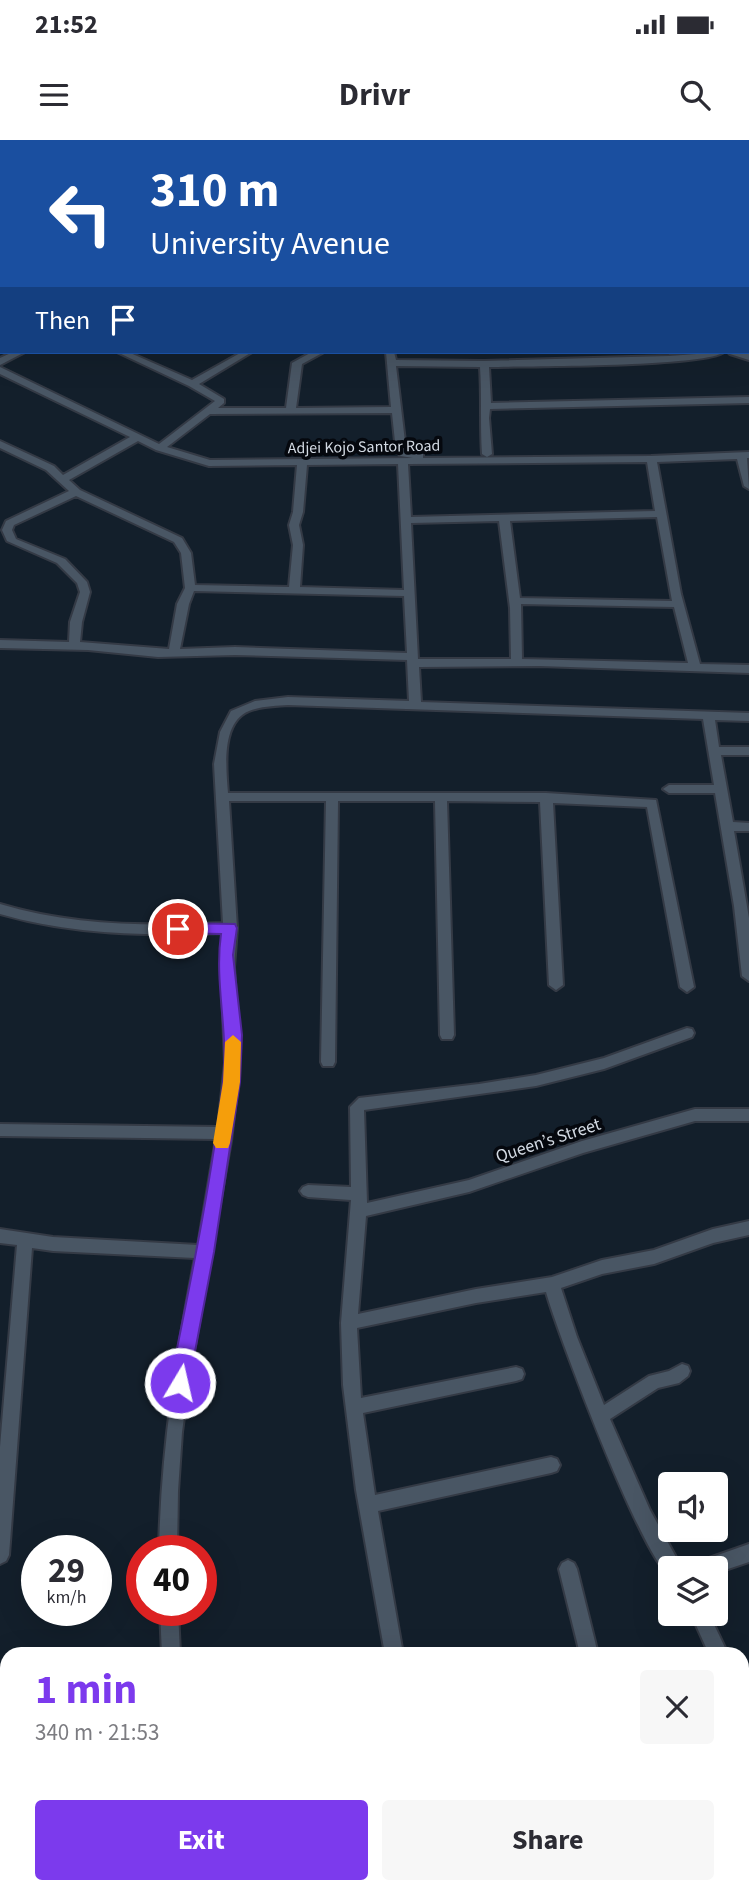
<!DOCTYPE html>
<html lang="en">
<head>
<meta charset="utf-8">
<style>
  :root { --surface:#fff; --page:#f7f7f7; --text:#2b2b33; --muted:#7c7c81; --accent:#7c3aed }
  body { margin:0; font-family:"Source Sans 3",sans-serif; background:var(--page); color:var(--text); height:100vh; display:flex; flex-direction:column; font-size:26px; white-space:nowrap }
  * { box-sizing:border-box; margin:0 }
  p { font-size:23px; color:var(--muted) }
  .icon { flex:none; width:38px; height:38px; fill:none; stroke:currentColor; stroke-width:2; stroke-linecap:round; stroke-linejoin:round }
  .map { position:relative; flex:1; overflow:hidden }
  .sheet { position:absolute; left:0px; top:1507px; width:749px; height:247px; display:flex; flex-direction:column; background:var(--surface); border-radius:21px 21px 0 0; box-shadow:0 7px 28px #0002 }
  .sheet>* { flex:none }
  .guide { position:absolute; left:0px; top:0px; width:749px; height:214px; box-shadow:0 7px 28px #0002; background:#1a4fa0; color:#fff; overflow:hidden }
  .buttons { position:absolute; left:658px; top:1332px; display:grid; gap:14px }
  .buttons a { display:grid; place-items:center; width:70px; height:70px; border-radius:7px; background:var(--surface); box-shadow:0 7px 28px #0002; font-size:35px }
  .speed { position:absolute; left:21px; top:1395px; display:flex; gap:14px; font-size:35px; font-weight:700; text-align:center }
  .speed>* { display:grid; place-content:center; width:91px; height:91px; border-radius:50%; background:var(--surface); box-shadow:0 7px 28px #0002; line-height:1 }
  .speed small { font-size:18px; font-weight:400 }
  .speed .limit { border:10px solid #d22; background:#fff; color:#111 }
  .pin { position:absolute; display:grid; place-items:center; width:60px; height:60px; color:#fff; margin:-30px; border:4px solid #fff; border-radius:50%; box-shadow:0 2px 7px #0007 }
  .me { position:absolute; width:77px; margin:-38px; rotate:9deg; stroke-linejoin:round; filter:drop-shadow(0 0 5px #0008) }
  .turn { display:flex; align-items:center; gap:24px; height:147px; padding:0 35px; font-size:32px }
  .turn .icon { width:91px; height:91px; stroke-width:2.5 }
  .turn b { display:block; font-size:49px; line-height:60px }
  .then { display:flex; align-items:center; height:66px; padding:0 35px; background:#0003; gap:14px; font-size:26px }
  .round { display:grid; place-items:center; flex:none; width:74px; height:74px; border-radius:7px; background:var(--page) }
  .summary { display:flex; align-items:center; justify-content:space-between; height:119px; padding:0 35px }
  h1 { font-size:42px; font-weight:700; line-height:52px; color:var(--accent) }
  .cta { display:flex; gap:14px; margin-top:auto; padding:14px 35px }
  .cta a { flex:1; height:80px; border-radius:7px; background:var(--accent); color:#fff; font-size:28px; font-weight:700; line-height:80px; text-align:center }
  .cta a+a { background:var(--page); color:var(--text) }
  .status { display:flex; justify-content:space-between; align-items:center; height:49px; padding:0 35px; background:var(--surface); direction:ltr }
  .status svg { height:19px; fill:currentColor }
  header { display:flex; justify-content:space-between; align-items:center; height:91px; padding:0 35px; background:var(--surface); font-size:32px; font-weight:700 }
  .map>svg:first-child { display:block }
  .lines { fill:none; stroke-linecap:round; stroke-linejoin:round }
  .minor-casing { stroke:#343a45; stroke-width:4 }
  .minor { fill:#495664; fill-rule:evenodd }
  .route { fill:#7c3aed; stroke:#51269a; stroke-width:2 }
  .slow { fill:#f59e0b }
  .labels { text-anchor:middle; stroke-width:7; stroke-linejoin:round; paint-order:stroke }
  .far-street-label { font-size:16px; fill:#d3dae3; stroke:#05080e }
  .street-label { font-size:18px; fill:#d3dae3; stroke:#05080e }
</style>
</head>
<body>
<div class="status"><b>21:52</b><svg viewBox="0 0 49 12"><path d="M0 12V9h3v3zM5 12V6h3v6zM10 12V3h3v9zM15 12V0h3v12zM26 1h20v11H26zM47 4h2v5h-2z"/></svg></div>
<header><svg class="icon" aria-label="menu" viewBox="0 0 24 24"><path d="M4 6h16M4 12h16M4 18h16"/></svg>Drivr<svg class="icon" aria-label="search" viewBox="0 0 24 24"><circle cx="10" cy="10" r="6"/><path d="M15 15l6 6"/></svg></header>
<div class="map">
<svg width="749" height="1753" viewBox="0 0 749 1753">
  <rect width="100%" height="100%" fill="#131f2b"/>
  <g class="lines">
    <defs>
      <g id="minor">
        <path d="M0,0H4L6,2L0,4Z"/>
        <path d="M69,0H78L80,2H70Z"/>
        <path d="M119,0H129L117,2Z"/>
        <path d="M198,0H209L211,2H200Z"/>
        <path d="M285,0H298L282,2Z"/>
        <path d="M410,0H418L420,2H411Z"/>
        <path d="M487,0H495L497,2H488Z"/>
        <path d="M594,0H602L604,2H595Z"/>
        <path d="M675,0H683L685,2H676Z"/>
        <rect x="747" y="22" width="2" height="4"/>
        <rect x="0" y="28" width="2" height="4"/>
        <path d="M0,65H2L0,70Z"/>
        <rect x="747" y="68" width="2" height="5"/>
        <path d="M0,96L2,97V102H0Z"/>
        <rect x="747" y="125" width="2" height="6"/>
        <path d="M0,154L2,155V161L0,160Z"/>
        <path d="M13,212H25L0,225V218Z"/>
        <path d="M117,212H128L192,240L242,212H252L199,244L224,259V263L218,268H286L292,223L312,212H324L302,224L296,268L391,267L386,212H394L396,220L484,221L669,216L724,212C705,227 526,226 489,227L491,263L749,257V263L490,269L489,278L492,314L487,317L482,314C480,284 482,256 480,227L396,226L406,310L423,314V318L651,316L749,312V318H747L749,349L744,346L737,319L657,322L681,454L700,524L749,525V533L540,526L419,527L421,562L749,573V581L715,580L719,607H749V615H721L733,682L749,683V691H734L749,778V841L742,836L734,766L715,653H669L663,649L669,645H714L703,579L288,565C276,566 261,566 249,571C221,582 226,628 228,653H546L656,660L694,847L687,852L680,847L647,667L553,663L563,845L556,850L549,845L540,662L447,661L454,895L452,899H442L440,895L435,661H338L335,922L333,926H323L321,922L326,661H229L237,788L234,827L239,903L238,942L231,1001L190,1234L182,1292L178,1351L177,1410H159C161,1311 176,1215 195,1118L53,1111L32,1108L9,1415L6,1421L0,1424V1307L17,1105L0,1103V1089L53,1097L198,1105L216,999L0,996V984L218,987L225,923L221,827L223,793C147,796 73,795 0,774V764C73,786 147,786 223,783L214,624L220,592L231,571L255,561L288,557L409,561L407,520L235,515L158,517L88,510L0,508V500L69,502L70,482L80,452L77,443L57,423L7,401L2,390L6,381L69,351L46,330L0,308V301L54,326L63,335L130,297L0,234V227L159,304L215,261L189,246ZM392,273L396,311L401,316L413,318L210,320L167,307L210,274ZM138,301L156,310L209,326L297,325L293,372L289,385L293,405L289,447L195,445L191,413L182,398L80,350L69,340ZM647,322L655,371L411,377L408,324ZM398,324L404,450L300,447L303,405L299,385L303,372L307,325ZM76,356L174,402L181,413L185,448L177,464L169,509L80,502L82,482L90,452L87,442L65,419L16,399L12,390L14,385ZM657,377L672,461L520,458L510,381ZM499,381L510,468L511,519H418L411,383ZM194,451L404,456L407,513L235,507L180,509L189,464ZM521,464L674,467L688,523L522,519Z"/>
        <path d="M728,212L749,214V220L730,214Z"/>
        <path d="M687,888L692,889L694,893L692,897L604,929L536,946L364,970L367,1063L469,1040L582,1001L695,969H749V981H695L583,1013L469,1052L366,1076L358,1174L476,1149L552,1137L602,1120L654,1110L713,1089L749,1081V1095L713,1103L654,1124L602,1134L561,1148L577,1197L604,1265L649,1236L669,1231L682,1224L688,1226L690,1231L688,1236L679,1243L658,1248L610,1279L650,1370L682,1428H670V1436C642,1418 558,1194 546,1152L476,1163L357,1188L361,1258L516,1227L522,1229L524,1234L522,1239L516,1241L363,1273L375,1355L551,1317L557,1319L560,1325L557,1331L551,1333L378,1371L403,1514H385L356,1350L343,1245L341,1183L351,1060L308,1057L303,1055L300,1051L303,1047L308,1045L351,1047L350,967L359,958L479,944L536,935L604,918Z"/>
        <path d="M749,1404V1422L716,1433V1428H695L698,1422Z"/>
        <path d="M568,1420L574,1423L577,1429L598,1514H580L559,1429L562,1423Z"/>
        <path d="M160,1470H178L180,1514H162Z"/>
        <path d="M691,1474H709L728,1514H709Z"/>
        <path d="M742,1552L749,1555V1585L742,1582Z"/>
        <path d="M7,1597V1617L0,1618V1598Z"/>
        <path d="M749,1701V1721L742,1724V1704Z"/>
        <path d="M186,1746H206L208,1753H188Z"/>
        <path d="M430,1746H450L451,1753H431Z"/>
        <path d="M644,1746H668L665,1753H641Z"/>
      </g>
    </defs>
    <use href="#minor" class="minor-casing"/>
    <use href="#minor" class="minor"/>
  </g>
  <path class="route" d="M178,783L235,784L237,788L233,815L242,895L240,942L214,1112L189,1243L186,1249L180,1251L173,1249L170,1243C190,1144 211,1044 223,943C229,893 214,843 221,794L172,793L170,789Z"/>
  <path class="slow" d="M233,895L241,902L240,942L230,1003L228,1008H216L213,1003L223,942L225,902Z"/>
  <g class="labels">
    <g class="far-street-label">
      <text transform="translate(364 306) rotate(-1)" y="6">Adjei Kojo Santor Road</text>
    </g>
    <g class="street-label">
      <text transform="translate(548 1000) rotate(-18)" y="6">Queen’s Street</text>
    </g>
  </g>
</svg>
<div class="buttons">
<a><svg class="icon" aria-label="sound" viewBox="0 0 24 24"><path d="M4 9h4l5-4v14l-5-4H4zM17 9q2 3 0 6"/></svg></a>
<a><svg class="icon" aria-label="layers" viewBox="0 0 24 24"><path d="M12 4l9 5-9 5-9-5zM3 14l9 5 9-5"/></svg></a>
</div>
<div class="speed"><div>29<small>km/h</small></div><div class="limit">40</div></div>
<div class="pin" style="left:178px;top:789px;background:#d93025"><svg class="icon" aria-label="arrive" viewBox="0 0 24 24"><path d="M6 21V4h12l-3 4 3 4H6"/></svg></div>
<svg class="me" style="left:180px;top:1243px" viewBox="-20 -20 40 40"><circle r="17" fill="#7c3aed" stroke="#fff" stroke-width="3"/><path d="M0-11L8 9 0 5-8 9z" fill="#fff"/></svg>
<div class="guide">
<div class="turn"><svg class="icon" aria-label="left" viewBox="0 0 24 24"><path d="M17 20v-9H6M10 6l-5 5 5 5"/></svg><div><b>310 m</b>University Avenue</div></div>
<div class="then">Then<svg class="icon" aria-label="arrive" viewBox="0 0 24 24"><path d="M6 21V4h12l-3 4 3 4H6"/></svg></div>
</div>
<section class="sheet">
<div class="summary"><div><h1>1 min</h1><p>340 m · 21:53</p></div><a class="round"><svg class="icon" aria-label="close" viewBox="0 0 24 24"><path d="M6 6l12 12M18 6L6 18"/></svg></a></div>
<div class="cta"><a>Exit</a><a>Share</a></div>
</section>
</div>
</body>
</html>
